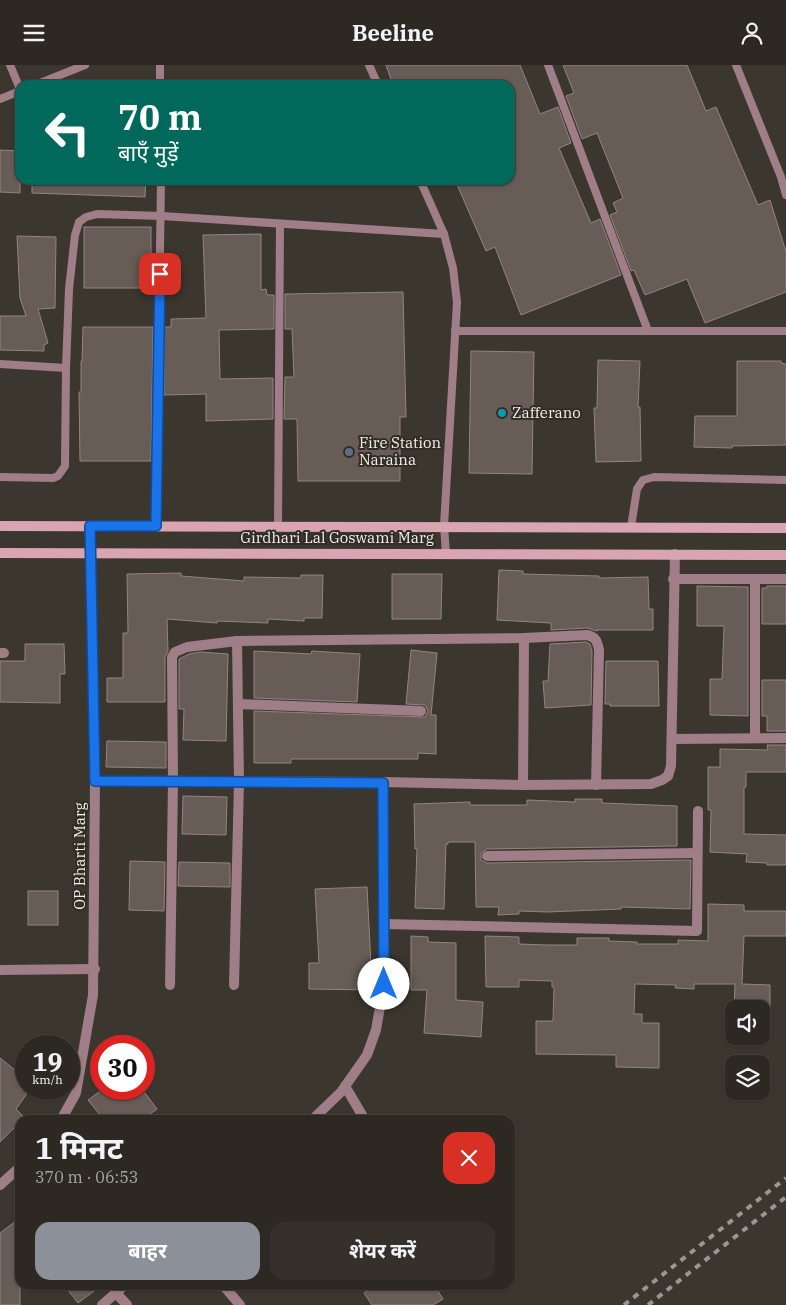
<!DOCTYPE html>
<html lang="hi">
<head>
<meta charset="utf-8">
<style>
  :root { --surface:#2d2922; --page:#35312a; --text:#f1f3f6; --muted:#a7a6a5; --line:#484540; --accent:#8c9099 }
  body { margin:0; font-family:"IBM Plex Serif","Noto Sans Devanagari",serif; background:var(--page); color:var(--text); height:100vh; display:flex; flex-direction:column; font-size:19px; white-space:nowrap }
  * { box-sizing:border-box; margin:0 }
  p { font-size:16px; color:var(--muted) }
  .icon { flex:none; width:28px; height:28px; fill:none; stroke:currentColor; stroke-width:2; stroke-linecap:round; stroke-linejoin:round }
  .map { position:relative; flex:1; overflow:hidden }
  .sheet { position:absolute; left:15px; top:1050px; width:500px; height:175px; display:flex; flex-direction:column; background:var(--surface); border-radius:15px; box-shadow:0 1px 4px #0004,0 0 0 1px var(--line) }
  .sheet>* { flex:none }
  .hud { position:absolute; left:15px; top:15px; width:500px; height:105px; border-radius:15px; box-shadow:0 1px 4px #0004,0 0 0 1px var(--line); background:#00695c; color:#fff; overflow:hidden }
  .controls { position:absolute; left:725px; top:935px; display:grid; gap:10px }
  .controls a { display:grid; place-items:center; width:45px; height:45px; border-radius:10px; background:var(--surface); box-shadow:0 1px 4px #0004,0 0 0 1px var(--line); font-size:25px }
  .speed { position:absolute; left:15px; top:970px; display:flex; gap:10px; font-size:25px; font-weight:700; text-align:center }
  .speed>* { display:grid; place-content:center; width:65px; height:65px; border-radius:50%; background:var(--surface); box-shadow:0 1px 4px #0004,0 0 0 1px var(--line); line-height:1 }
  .speed small { font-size:12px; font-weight:400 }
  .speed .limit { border:8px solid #d22; background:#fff; color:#111 }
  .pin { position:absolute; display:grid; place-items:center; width:42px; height:42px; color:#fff; margin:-21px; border-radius:10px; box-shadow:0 2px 8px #0006 }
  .me { position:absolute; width:55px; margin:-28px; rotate:0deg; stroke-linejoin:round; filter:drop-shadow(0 0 4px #0008) }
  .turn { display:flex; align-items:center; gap:18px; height:105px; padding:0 20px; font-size:22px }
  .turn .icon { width:65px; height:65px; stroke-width:2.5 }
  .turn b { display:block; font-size:35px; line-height:42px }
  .round { display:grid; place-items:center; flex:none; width:52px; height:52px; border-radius:15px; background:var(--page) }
  .overview { display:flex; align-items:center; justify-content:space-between; height:85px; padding:0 20px }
  h1 { font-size:30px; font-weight:700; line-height:38px }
  .cta { display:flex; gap:10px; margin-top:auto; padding:10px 20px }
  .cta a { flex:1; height:58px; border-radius:15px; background:var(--accent); color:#fff; font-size:20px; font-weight:700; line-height:58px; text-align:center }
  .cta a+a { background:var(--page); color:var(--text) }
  header { display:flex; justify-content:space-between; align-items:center; height:65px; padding:0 20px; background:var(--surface); font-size:22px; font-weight:700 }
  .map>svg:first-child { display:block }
  .building { fill:#675c56; stroke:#918580 }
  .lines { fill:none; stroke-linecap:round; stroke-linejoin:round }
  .service { stroke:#a07e87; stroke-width:8 }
  .minor { stroke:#a07e87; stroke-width:10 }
  .secondary { stroke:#daa5b3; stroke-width:10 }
  .rail { stroke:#9b9790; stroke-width:4; stroke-dasharray:6 6; stroke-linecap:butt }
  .route-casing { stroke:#114b97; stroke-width:12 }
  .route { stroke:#1a73e8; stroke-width:9 }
  .culture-dot { fill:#0f9aa8; stroke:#322d24; stroke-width:2 }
  .service-dot { fill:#5c6f8a; stroke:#322d24; stroke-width:2 }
  .labels { text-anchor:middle; stroke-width:4; stroke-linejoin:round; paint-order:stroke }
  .poi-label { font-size:15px; fill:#f2efe9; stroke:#322d24; text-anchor:start }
  .street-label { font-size:15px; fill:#f2efe9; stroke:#322d24 }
</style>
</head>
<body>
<header><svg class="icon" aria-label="menu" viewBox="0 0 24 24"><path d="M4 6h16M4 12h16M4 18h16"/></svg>Beeline<svg class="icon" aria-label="person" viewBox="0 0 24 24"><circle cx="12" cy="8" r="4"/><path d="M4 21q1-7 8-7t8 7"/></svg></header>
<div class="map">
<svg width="786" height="1240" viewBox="0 0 786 1240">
  <rect width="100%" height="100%" fill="#3c372e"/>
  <g class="building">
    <path d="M386,0H520L540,49L558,42L571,78L559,83L591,158L600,154L621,210L521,250L495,182L486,186L455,115H510V20H393Z"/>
    <path d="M563,0H687L706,46L716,42L758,140L770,135L786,187V227L705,258L687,214L645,230L634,205L631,206L610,150L617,147L613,138L623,133L597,68L582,74L566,31L574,28Z"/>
    <path d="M0,85L20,86V128L0,127Z"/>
    <path d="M32,115H146L145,132L32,128Z"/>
    <rect x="84" y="162" width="67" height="61"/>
    <path d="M261,169V225L266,224L267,230H274V264L219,265L220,314L273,313V354L206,356V329L164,330V262H171V254L206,253L203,170Z"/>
    <path d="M17,171L56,172L55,243L38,244L48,278L44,280V286L0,285V251H26L20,233Z"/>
    <path d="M403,227L406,352H400V416H298L297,354H284L285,312H294L292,264H285V229Z"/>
    <path d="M83,262H153L151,396H80L79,327H81V296H82Z"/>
    <path d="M471,286L534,287L532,409L469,408Z"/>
    <path d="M598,295L640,296L638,342H640L641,396L596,397L594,343H597Z"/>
    <path d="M737,296H781V298L786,299V380L732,381V383L694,382L695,351H737Z"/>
    <path d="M499,505L523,506V509L599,511V513L648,512L649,544H653V565H597V566L587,563L551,565V558L497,555Z"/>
    <path d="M181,508V511L244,516V512L301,513V510H323L322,553H304V556L268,554V558L217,556V558L167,554L168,586L165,592V637H107V613H123V568H128L127,509Z"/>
    <path d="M392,509H442L441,554H392Z"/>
    <path d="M697,521L748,522V651L710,650V614H722L724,561H697Z"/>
    <path d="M767,521H786V559H762V523H767Z"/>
    <path d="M586,577L590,579L592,586L591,640L545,643L543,616H548L550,579Z"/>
    <path d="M25,579H64L65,609H60V638L0,637V596H25Z"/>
    <path d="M411,585L437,588L431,650H436V689L418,688V694H291V698H254V646L425,652L428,646L425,640L406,639Z"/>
    <path d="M254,586L311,589L312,586L360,589L357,637L254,633Z"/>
    <path d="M200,587L228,589L226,676L183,675L184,644H179V594L189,589Z"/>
    <path d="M606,596H658L659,641H610V639H605Z"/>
    <path d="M762,615H786V666H767V651H762Z"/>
    <path d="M107,676L166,677V703L106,702Z"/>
    <path d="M767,680H786V707H746V722H744V769L786,770V800H767V798L746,797L747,789L710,787L711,745H708V702H720V684L768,685Z"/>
    <path d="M183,731L227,732L226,770L182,769Z"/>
    <path d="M575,734H602V738L677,741V781L487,784L481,788V795L487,798L691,795L690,844L621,842V844L547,847L519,846V849L498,850L499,842H476L475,777H448V779H446L444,844L415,843L417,783L415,784L414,739L470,737V740H527V735L575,737Z"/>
    <path d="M130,796L165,797L164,846L129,845Z"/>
    <path d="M179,797L230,798V822L178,821Z"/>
    <path d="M367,822L371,900H373V925L309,924V898H319L315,824Z"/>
    <rect x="28" y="826" width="30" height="34"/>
    <path d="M708,839L744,840V846H786V871H744L742,919L770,920V947H761V944H734V946L735,919H694V924L675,923L676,920L635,919L634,949H642V958H659V1003L616,1002V990L536,989V956H553L554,922H552V916L519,915V922H486L485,871L519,872V879L547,880H577V873H609V876L637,877V879H678V875L708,876Z"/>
    <path d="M411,871L428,872V877L456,878V935L483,937L481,972L424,968L427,925H411Z"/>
    <path d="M0,993L26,1014V1030L16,1044L25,1053L20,1055V1057L0,1077Z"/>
    <path d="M103,1024H142L157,1044L142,1055H104L88,1035Z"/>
    <path d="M20,1153V1240H0V1168Z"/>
    <path d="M64,1220H102L78,1238Z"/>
    <path d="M377,1220H434L443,1234L433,1240H372L364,1228Z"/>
  </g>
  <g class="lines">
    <g class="service">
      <path d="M10,0L20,24"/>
      <path d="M160,0V20"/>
      <path d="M369,0L378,20"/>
      <path d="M548,0L648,266"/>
      <path d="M736,0L781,112L786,130"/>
      <path d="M35,20L85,0"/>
      <path d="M0,34L20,26"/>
      <path d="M420,115L444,169L453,203L457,237L444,461L446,489"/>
      <path d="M455,266H786"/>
      <path d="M0,299L66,303"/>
      <path d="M0,412L53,413L58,411L65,401L66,303L69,224L75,170L79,157L86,152L97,149L162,151L444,169"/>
      <path d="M156,461L161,115"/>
      <path d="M278,461L280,159"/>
      <path d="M631,462L637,424L643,415L654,412L786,415"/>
    </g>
    <g class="minor">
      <path d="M673,514H755V673"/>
      <path d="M755,514H786"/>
      <path d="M0,588H4"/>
      <path d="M238,639L421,646"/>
      <path d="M672,674L786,673"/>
      <path d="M95,716L383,717L523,720L651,719L662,715L668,711L671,701L675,489"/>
      <path d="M523,720L524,573"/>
      <path d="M487,791L697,788"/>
      <path d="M384,859L697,866L698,746"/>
      <path d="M0,905L95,904"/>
      <path d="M170,920L173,717L172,592L175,587L187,582L237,576"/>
      <path d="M234,920L239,717L237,576L524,573L587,570C596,572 597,576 599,585L596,720"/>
      <path d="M345,1021L365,1055"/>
      <path d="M61,1055L76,1028L93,930L95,716L90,461"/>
      <path d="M312,1055L341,1027L367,990L376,965L384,919L383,717"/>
      <path d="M0,1120L20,1102"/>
      <path d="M223,1220L240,1240"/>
      <path d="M116,1228L127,1240"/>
      <path d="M102,1240L125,1220"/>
    </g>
    <g class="secondary">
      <path d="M0,461L786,463"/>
      <path d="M0,488L786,490"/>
    </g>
    <g class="rail">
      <path d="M624,1240L786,1113"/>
      <path d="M648,1240L786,1132"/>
    </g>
  </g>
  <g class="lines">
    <defs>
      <path id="route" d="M160,209L156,461H90L95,716L383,718L384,919"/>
    </defs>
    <use href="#route" class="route-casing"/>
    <use href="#route" class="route"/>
  </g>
  <circle class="culture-dot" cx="502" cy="348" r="5"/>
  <circle class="service-dot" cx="349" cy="387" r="5"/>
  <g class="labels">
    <g class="poi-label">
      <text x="512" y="353">Zafferano</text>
      <text x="359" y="383">Fire Station<tspan x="359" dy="17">Naraina</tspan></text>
    </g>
    <g class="street-label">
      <text x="337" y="478">Girdhari Lal Goswami Marg</text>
      <text transform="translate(80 791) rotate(-90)" y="5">OP Bharti Marg</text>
    </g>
  </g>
</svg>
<div class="controls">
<a><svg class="icon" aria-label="sound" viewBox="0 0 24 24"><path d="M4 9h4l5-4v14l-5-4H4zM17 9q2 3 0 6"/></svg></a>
<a><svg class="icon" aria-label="layers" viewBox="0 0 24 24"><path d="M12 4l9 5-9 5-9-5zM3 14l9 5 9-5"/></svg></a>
</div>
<div class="speed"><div>19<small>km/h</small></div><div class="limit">30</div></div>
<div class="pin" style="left:160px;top:209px;background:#d93025"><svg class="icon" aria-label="arrive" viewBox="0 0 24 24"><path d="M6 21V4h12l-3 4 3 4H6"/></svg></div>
<svg class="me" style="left:384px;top:919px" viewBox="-20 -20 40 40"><circle r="19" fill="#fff"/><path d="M0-13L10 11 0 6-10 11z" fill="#1a73e8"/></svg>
<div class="hud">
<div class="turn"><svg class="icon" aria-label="left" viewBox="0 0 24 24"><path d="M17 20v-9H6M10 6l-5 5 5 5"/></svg><div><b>70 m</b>बाएँ मुड़ें</div></div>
</div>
<section class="sheet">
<div class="overview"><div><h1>1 मिनट</h1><p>370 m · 06:53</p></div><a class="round" style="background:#d93025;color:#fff"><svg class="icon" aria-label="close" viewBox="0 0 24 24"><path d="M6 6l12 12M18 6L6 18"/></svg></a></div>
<div class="cta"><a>बाहर</a><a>शेयर करें</a></div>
</section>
</div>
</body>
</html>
